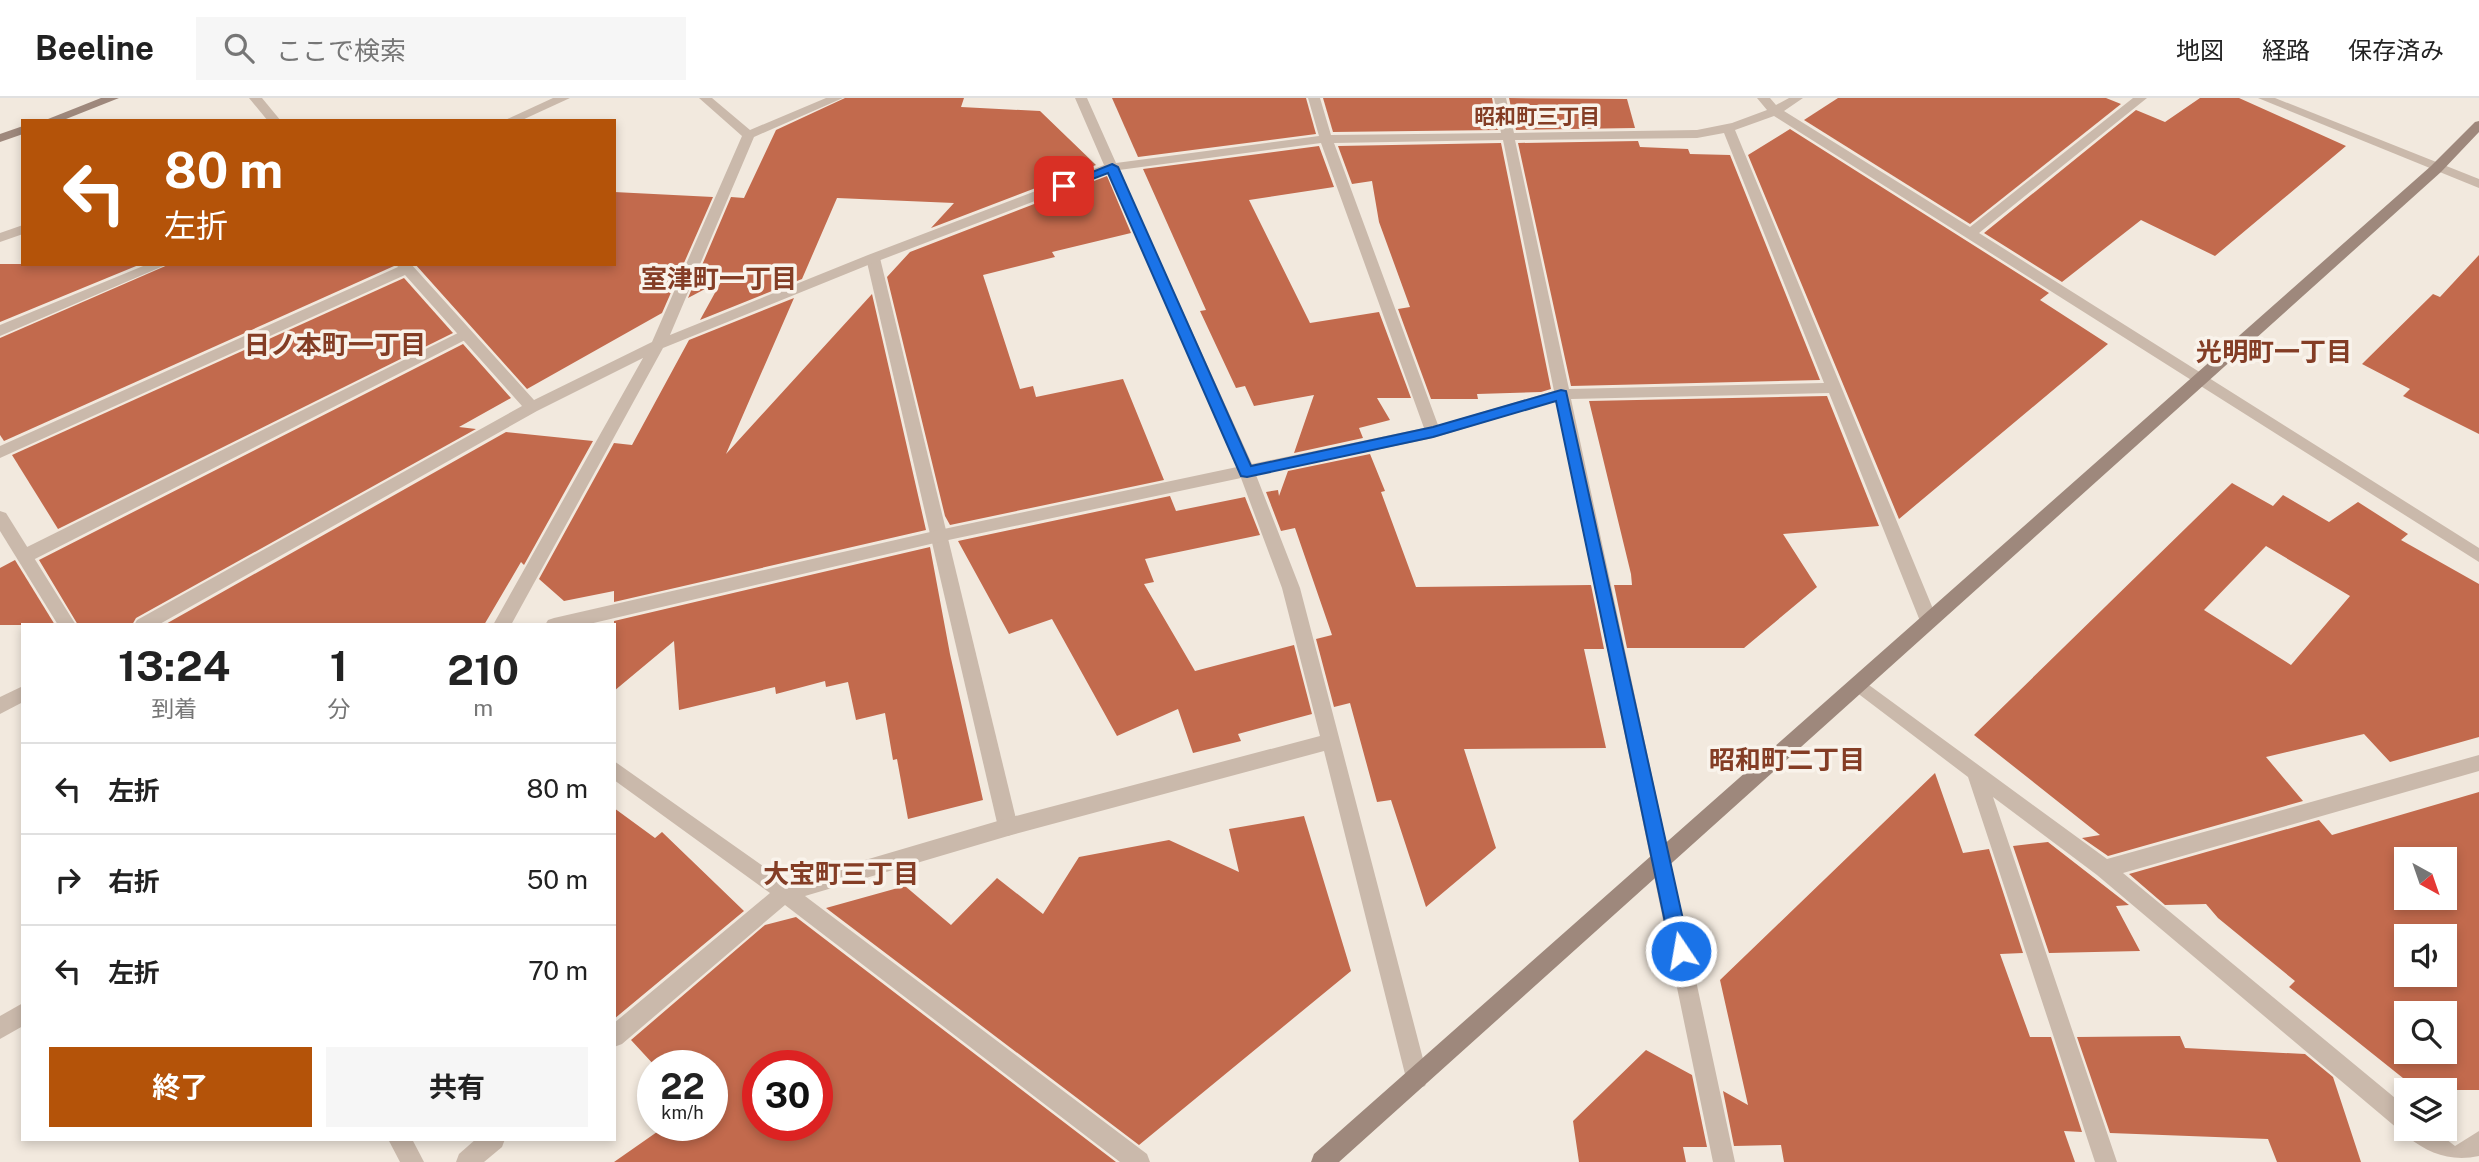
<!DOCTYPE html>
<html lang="ja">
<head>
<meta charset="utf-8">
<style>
  :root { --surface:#fff; --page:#f6f6f6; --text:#222; --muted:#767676; --line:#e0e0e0; --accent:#b45309 }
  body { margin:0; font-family:"Public Sans","Noto Sans JP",sans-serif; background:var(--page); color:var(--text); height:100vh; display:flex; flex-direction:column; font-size:26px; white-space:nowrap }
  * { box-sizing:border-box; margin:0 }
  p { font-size:23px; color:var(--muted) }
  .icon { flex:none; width:38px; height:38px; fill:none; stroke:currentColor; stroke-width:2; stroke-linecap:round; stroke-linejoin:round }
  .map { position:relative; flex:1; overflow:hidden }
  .panel { position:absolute; left:21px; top:525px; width:595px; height:518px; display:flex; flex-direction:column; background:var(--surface); border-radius:0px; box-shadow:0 4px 10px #0003 }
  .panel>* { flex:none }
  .guide { position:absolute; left:21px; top:21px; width:595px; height:147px; border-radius:0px; box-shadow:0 4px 10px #0003; background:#b45309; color:#fff; overflow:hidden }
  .needle { width:46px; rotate:140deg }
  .buttons { position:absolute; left:2394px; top:749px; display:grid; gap:14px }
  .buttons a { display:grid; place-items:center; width:63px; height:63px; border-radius:0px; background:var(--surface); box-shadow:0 4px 10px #0003; font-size:35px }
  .speed { position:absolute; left:637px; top:952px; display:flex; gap:14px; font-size:35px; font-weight:700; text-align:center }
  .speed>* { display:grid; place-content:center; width:91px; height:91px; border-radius:50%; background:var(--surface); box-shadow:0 4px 10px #0003; line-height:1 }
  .speed small { font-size:18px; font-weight:400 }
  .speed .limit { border:10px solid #d22; background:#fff; color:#111 }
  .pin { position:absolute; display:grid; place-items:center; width:60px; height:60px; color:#fff; margin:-30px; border-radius:14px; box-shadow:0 4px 10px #0006 }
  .me { position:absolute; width:77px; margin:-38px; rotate:348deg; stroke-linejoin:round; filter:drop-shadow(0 0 5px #0008) }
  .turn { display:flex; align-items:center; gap:24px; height:147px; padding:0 28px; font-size:32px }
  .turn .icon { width:91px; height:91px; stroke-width:2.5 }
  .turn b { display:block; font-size:49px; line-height:60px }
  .eta { display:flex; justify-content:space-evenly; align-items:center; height:119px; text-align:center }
  .eta b { font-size:42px; font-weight:700; line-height:49px }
  .primary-button { display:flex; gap:14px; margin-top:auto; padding:14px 28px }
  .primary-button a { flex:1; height:80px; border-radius:0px; background:var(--accent); color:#fff; font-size:28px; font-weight:700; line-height:80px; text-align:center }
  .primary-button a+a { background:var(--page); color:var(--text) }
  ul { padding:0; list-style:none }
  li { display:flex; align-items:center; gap:21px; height:91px; padding:0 28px; border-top:2px solid var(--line) }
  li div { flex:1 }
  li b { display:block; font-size:26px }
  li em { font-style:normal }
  header { display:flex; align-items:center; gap:42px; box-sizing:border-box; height:98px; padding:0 35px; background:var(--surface); border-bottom:2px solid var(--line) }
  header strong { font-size:33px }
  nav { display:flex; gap:38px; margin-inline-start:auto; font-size:24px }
  .search { width:490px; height:63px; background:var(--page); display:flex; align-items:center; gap:18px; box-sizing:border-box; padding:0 24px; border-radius:0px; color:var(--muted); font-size:26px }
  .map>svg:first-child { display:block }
  .building { fill:#c26a4d; fill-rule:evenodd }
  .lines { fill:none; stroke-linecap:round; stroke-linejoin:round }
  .lane { fill:#cab9ab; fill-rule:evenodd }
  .street { fill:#cab9ab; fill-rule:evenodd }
  .secondary { fill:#9e887c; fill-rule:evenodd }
  .route { fill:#1a73e8; stroke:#114b97; stroke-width:2 }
  .labels { text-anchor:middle; stroke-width:7; stroke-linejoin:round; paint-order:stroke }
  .far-neighbourhood-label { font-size:21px; font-weight:bold; fill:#843d25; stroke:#f9f3eb }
  .neighbourhood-label { font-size:26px; font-weight:bold; fill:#843d25; stroke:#f9f3eb }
</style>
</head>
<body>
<header>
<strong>Beeline</strong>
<div class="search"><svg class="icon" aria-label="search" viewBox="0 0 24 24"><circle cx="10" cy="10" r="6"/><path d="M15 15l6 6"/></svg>ここで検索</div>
<nav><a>地図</a><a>経路</a><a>保存済み</a></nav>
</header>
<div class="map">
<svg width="2479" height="1064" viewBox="0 0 2479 1064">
  <rect width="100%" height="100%" fill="#f2e9de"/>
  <g class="building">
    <path d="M845,0H964L961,9L1040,13L1096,67L931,130L954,105L837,100L802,181L700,222L722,182L688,200L731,99L744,100L776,32Z"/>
    <path d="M1112,0H1306L1316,36L1138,59Z"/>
    <path d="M1323,0H1492L1498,32L1333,34Z"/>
    <path d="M1509,0L1627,1L1635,30L1516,32Z"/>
    <path d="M1838,0H2106L2121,6L1970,126L1804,22Z"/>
    <path d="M2200,0H2239L2346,48L2215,158L2141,122L2062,184L1984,135L2136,12L2165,24Z"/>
    <path d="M1790,31L2049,195L2040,202L2108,246L1899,421L1748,57Z"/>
    <path d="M1638,43L1640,49L1688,51L1690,56L1730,57L1820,282L1571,288L1518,45Z"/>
    <path d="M1501,45L1551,291L1541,294L1477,296L1478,301H1431L1398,211L1410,209L1379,124L1372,83L1352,86L1338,48Z"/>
    <path d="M1319,48L1334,89L1249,102L1310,225L1379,214L1411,300H1377L1390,322L1359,330L1363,340L1294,355L1314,297L1254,308L1245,288L1236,290L1200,213L1206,212L1143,71Z"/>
    <path d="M1107,78L1131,135L1052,154L1055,159L983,177L1020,291L1033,288L1036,299L1123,281L1164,382L950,427L945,418L887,179L910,154Z"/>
    <path d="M614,94L713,99L662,215L527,291L415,166H614Z"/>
    <path d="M2479,157V336L2403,298L2410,291L2362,266L2433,196L2440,199Z"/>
    <path d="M0,166H141L0,224Z"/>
    <path d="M170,166L394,168L4,343L0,337V240Z"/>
    <path d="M404,180L453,235L58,431L12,357Z"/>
    <path d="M872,196L926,432L614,504V493L564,503L539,481L614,345L632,347L689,242L794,200L726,356Z"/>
    <path d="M463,246L511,300L459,329L476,331L136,520L132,527H78L39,462Z"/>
    <path d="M1827,298L1879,428L1783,436L1817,489L1744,550H1627L1614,487H1632L1631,476L1589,303Z"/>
    <path d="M506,334L593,343L524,467L521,464L484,527H164Z"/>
    <path d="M1370,356L1385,393L1381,394L1416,489L1591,487L1604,551H1584L1606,650L1464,651L1496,750L1426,809L1391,702L1377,704L1350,605L1334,609L1316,541L1332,537L1295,430L1281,433L1266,394L1278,392L1279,398L1288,373Z"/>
    <path d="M2232,385L2273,408L2283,397L2329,424L2358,404L2408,436L2401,442L2479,486V639L2390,664L2364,636L2266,659L2303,703L2108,758L2082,740L2100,737L1974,637ZM2266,448L2350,498L2291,567L2204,512Z"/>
    <path d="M1170,398L1176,413L1245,399L1260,437L1145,461L1154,484L1144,486L1195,573L1294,547L1312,616L1238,636L1241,643L1193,655L1178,611L1117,638L1052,521L1009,536L958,443Z"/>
    <path d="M930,449L950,556L983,702L908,721L897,661L893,662L885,615L856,622L848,584L826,589L825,583L776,596L775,589L679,612L674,543L614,593V523Z"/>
    <path d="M15,462L55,527H0V470Z"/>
    <path d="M1935,675L1963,755L1989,751L2023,855L2000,856L2030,939H2051L2082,1034L2064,1033L2075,1064H1784L1781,1047L1734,1048L1723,993L1748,1007L1720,882Z"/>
    <path d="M2479,694V992H2418L2289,889L2295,883L2218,820L2206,806L2165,807L2129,776L2319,722L2332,737ZM2406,761H2445V800H2406ZM2406,838H2445V877H2406ZM2406,915H2445V954H2406Z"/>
    <path d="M614,710L655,740L662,734L744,813L614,921Z"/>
    <path d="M1304,718L1351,873L1139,1047L826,810L905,788L951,827L997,780L1043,816L1079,759L1169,742L1239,774L1229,731Z"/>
    <path d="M2048,744L2129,807L2116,808L2140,853L2049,855L2013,748Z"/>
    <path d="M796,819L1116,1064H614L667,1027H712V968H655L631,942L765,827ZM758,968H817V1027H758Z"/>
    <path d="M2180,938L2185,950L2305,956L2333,979L2361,1064H2277L2268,1041L2110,1035L2077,939Z"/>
    <path d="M1646,952L1692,977L1707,1049H1683L1686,1064H1579L1573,1023Z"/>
  </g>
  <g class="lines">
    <g class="lane">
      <path d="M23,127V136L0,144V135Z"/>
      <path d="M873,156L880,160L1018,729L1015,735L1008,738L1001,735L998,729L866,160Z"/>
      <path d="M466,231L473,236L471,239L31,463H19L17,458L19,453Z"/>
    </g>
    <g class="street">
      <path d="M249,0H262L281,23H268Z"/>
      <path d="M553,0H570L520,23H503Z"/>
      <path d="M699,0H712L750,32L826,0H843L754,39L670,237L868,157L1104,67L1075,0H1087L1116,65L1319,38L1308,0H1320L1331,37L1501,35L1494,0H1506L1514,35L1697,32L1732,25L1767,12L1757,0H1770L1776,7L1789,0H1803L1784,13L1970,129L2133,0H2147L1979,135L2479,450V464L1774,18L1735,32L1938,523L1935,528H1923L1920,523L1829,295L1571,301L1735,1064H1713L1556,303L1433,340L1256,377L1300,490L1428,980L1425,988L1417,991L1409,988L1406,980L1324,653L1008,738L805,798L1147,1056L1150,1064H1120L785,807L622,946L614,949V925L770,795L614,682V663L787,785L1008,720L1320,638L1282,490L1241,380L939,444L585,527H545L548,522L554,520L939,432L1237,369L1108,75L878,163L663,250L511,527H493L643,260L537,313L158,527H134L137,522L522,308L405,177L0,360V348L398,169L396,166H411L534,302L652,244L742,38ZM1724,35L1824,285L1569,291L1515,42L1697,40ZM1503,42L1554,293L1438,327L1334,45ZM1321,45L1424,330L1252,366L1119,72Z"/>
      <path d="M2258,0H2275L2479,81V90Z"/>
      <path d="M148,166H168L0,238V227Z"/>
      <path d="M0,413L6,415L76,527H58L0,433Z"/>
      <path d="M1858,579L2107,761L2479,657V673L2123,775L2406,1009V1031H2433L2455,1048L2479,1033V1058C2452,1064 2429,1056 2408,1039L2406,1034L2398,1031L2097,777L1993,699L2117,1064H2095L1968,679L1852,591L1849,586L1852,581Z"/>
      <path d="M23,588V604L0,616V599Z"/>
      <path d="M23,905V928L0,941V918Z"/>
      <path d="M388,1041H412L424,1064H400Z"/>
      <path d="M476,1041H505L502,1049L484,1064H456L459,1056Z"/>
    </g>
    <g class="secondary">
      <path d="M101,0H119L61,23H43Z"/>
      <path d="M2479,23V34L2441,74L1339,1064H1311L1314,1056L2431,68L2475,24Z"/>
      <path d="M23,28V36L0,44V36Z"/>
    </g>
  </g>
  <path class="route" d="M1112,66L1118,69L1251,368L1433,329L1561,292L1566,293L1690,853L1687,859L1681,862L1674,859L1671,853L1556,303L1433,339L1247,379L1241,378L1108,75L1069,90L1058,88Z"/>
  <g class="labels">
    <g class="far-neighbourhood-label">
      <text x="1537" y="26">昭和町三丁目</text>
    </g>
    <g class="neighbourhood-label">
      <text x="719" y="190">室津町一丁目</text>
      <text x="335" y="256">日ノ本町一丁目</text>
      <text x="2274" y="263">光明町一丁目</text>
      <text x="1787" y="671">昭和町二丁目</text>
      <text x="841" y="785">大宝町三丁目</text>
    </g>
  </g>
</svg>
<div class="buttons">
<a><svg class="needle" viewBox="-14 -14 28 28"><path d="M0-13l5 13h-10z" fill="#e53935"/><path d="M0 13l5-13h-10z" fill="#767676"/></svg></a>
<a><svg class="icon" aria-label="sound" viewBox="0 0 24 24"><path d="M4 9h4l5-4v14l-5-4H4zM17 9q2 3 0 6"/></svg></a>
<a><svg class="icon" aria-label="search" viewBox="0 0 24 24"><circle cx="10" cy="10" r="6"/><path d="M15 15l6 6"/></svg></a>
<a><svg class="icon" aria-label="layers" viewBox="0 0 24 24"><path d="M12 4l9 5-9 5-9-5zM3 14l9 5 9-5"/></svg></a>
</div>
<div class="speed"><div>22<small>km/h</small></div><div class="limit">30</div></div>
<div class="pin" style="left:1064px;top:88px;background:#d93025"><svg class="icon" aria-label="arrive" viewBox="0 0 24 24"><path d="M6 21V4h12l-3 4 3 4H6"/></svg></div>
<svg class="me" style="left:1681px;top:853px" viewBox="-20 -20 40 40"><circle r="17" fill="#1a73e8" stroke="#fff" stroke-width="3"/><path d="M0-11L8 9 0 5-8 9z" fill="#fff"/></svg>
<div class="guide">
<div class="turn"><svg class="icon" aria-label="left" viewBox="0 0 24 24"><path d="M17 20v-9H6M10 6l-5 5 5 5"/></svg><div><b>80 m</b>左折</div></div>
</div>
<section class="panel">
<div class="eta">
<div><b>13:24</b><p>到着</p></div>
<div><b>1</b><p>分</p></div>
<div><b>210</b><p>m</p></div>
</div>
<ul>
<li><svg class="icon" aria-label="left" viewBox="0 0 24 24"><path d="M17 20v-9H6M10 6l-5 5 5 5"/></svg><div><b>左折</b></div><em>80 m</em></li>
<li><svg class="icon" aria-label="right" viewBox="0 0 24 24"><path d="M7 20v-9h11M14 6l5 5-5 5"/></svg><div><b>右折</b></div><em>50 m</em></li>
<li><svg class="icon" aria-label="left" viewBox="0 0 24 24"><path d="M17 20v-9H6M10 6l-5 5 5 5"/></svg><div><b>左折</b></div><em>70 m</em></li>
</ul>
<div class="primary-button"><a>終了</a><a>共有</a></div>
</section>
</div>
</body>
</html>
